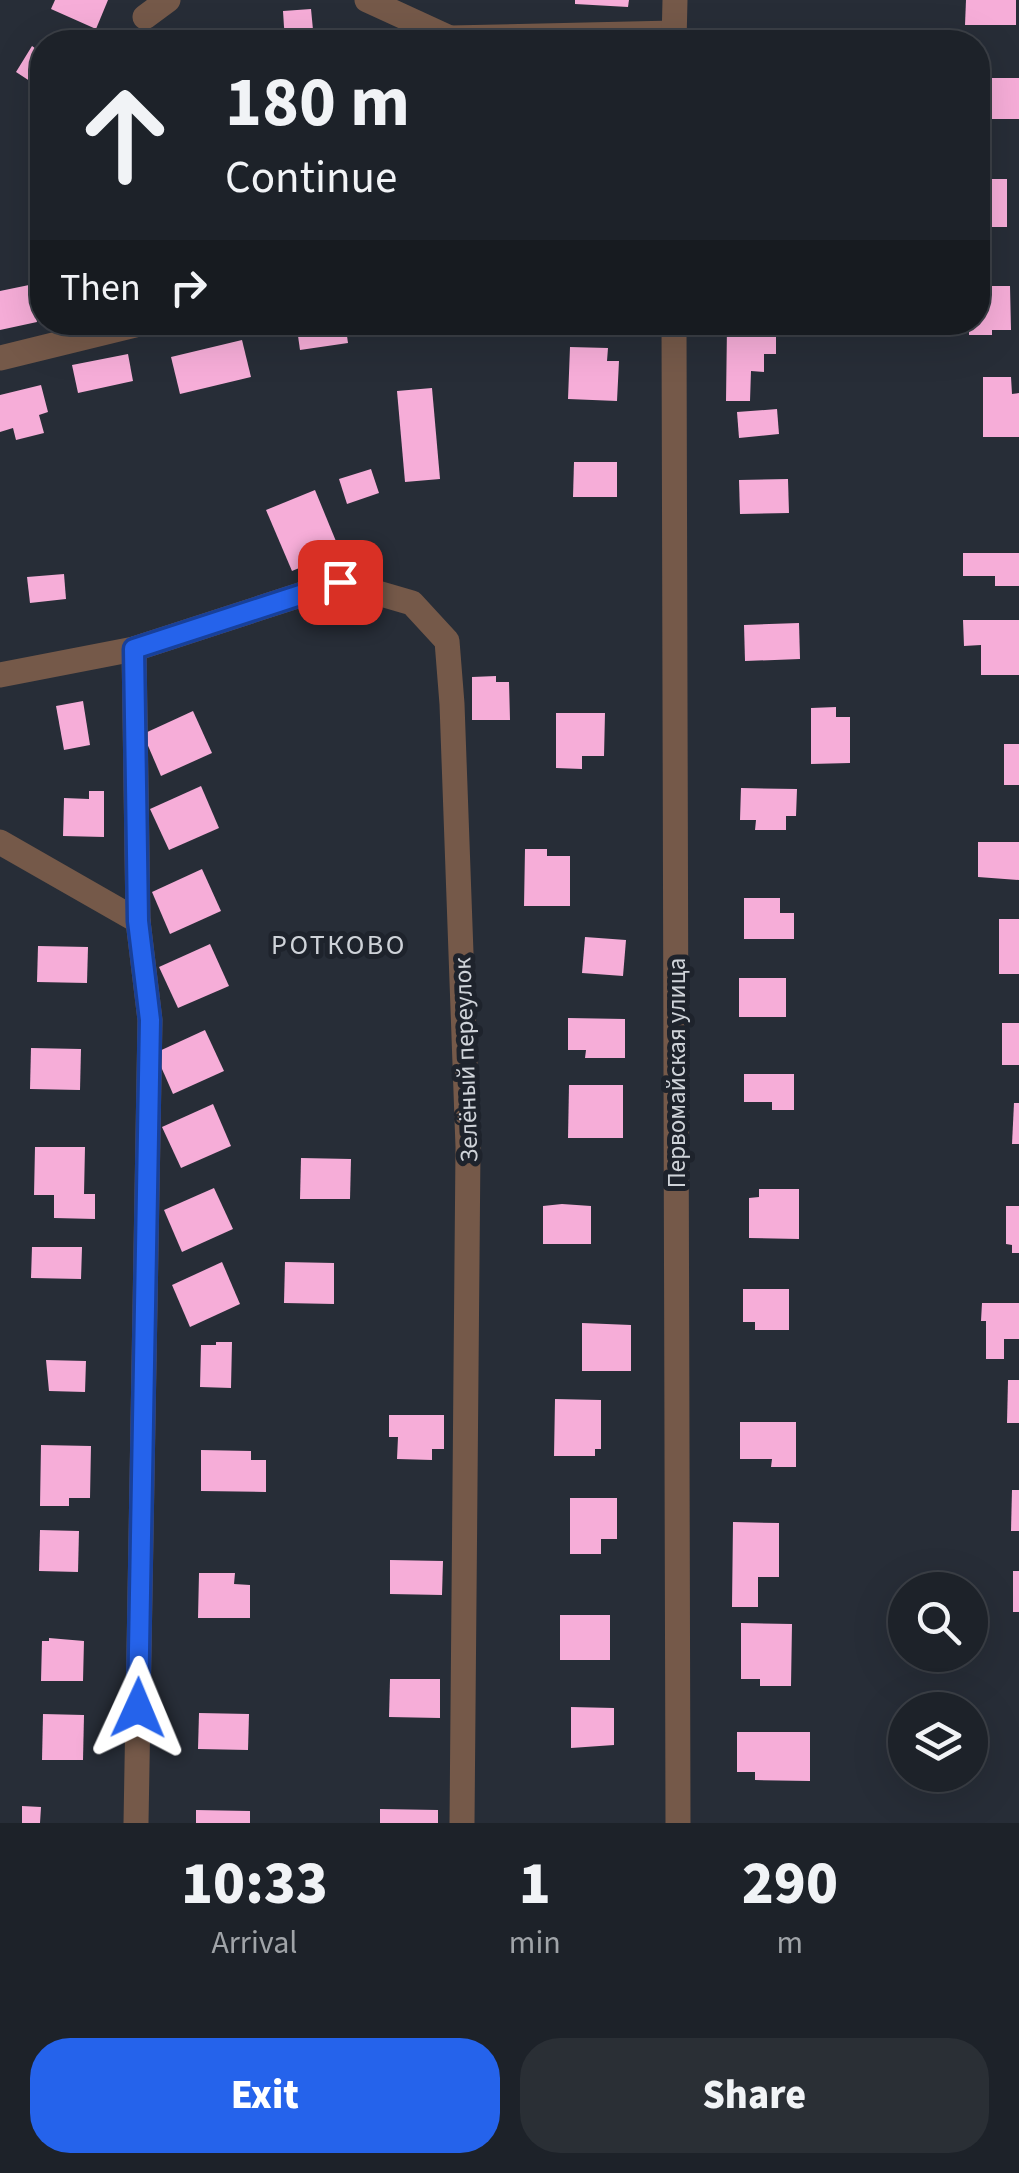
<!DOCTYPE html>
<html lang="en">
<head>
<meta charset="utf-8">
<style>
  :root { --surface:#1d2229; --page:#2a2f35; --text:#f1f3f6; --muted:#a0a4a8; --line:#3b3f46; --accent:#2563eb }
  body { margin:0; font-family:"Source Sans 3",sans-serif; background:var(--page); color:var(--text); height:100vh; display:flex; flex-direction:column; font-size:38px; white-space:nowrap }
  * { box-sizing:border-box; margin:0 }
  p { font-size:32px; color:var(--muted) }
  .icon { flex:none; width:55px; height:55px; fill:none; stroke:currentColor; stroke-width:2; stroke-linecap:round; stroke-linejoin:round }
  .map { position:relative; height:1823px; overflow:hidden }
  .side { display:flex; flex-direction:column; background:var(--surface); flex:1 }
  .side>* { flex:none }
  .hud { position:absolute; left:30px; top:30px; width:960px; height:305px; border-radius:40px; box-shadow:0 10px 40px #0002,0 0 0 2px var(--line); background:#1d2229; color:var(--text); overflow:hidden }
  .controls { position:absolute; left:888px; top:1572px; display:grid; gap:20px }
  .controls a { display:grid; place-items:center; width:100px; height:100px; border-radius:50%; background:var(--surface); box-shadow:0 10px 40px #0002,0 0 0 2px var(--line); font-size:50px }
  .pin { position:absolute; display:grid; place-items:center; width:85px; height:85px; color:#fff; margin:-42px; border-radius:20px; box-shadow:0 5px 15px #0006 }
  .me { position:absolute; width:110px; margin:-55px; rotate:1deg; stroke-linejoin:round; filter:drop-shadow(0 0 8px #0008) }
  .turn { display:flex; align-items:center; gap:35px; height:210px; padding:0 30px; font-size:45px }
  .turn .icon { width:130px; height:130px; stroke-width:2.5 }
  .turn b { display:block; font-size:70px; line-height:85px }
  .then { display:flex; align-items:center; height:95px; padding:0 30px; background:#0003; gap:20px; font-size:38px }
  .eta { display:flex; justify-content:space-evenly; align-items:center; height:170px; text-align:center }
  .eta b { font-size:60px; font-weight:800; line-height:70px }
  .action { display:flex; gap:20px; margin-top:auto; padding:20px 30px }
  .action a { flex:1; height:115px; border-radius:40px; background:var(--accent); color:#fff; font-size:40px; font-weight:800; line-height:115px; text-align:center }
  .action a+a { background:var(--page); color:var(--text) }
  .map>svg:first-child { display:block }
  .building { fill:#f6add8 }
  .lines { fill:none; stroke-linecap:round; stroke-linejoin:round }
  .minor { stroke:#755949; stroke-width:25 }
  .route-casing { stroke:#184099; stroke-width:25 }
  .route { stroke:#2563eb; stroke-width:18 }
  .labels { text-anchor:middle; stroke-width:10; stroke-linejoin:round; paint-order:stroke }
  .street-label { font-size:25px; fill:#cfd3d9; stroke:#1e232c }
  .neighbourhood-label { font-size:28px; letter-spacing:2.5px; fill:#cfd3d9; stroke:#1e232c }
</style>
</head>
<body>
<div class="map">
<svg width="1019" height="1823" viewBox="0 0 1019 1823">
  <rect width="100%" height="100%" fill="#272d37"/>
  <g class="building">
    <path d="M55,0H108L96,29L51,9Z"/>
    <path d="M575,0H629L628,7L575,4Z"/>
    <path d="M966,0H1016V25H965Z"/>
    <path d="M311,9L314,40L285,42L283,11Z"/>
    <path d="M32,46L39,51L42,46V89L16,72Z"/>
    <path d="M980,78H1019V119H979Z"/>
    <rect x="978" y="179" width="29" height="48"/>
    <path d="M29,285L37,322L0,330V291Z"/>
    <path d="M978,286H1010L1011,330H992V335H969V322H978Z"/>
    <path d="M296,322H345L348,343L300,350Z"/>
    <path d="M745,322H776V354H764V372L751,371L750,401H726L727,326H745Z"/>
    <path d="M242,340L251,377L180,394L171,357Z"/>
    <path d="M570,347L608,348L607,361H619L617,401L568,399Z"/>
    <path d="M128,354L133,381L78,393L72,365Z"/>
    <path d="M983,377H1011L1012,394L1019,393V437H983Z"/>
    <path d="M41,385L48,412L39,415L44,433L16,440L13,428L0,432V395Z"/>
    <path d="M432,388L440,479L405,482L397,391Z"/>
    <path d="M777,409L779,434L739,438L737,412Z"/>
    <path d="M574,462H617V497H573Z"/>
    <path d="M371,469L379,493L347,504L339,479Z"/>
    <path d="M788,479L789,513L740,514L739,480Z"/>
    <path d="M315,490L340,551L292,571L266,510Z"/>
    <path d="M963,553H1019V586H995V576H963Z"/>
    <path d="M64,574L66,599L30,603L27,577Z"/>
    <path d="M963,620H1019V675H981V645L964,646Z"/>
    <path d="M799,623L800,659L745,661L744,625Z"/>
    <path d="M496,676V682H509L510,720H472V677Z"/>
    <path d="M83,701L90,745L64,750L56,706Z"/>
    <path d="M836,707V717H850V763L811,764V708Z"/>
    <path d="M193,711L212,753L161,776L143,734Z"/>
    <path d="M556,713H605L604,756H582V769L556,768Z"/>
    <rect x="1004" y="744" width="15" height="41"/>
    <path d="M201,786L219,828L169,850L150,809Z"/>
    <path d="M741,788L797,789L796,816H786V830H755L756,820H740Z"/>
    <path d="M89,791H104V837L63,836L64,798L89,799Z"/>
    <path d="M978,842H1019V880L978,877Z"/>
    <path d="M525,849H547V856H570V906H524Z"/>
    <path d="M202,869L221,911L170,934L152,892Z"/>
    <path d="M744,898H780V913H794V939H744Z"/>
    <rect x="999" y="919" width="20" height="55"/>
    <path d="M585,937L626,940L623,976L582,973Z"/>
    <path d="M210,944L229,986L178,1008L159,967Z"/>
    <path d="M38,946L88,947L87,983L37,982Z"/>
    <rect x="739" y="978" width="47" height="39"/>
    <path d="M568,1018L625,1019V1058H585L586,1050H568Z"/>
    <rect x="1002" y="1023" width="17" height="42"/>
    <path d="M205,1030L224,1071L173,1094L155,1053Z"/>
    <path d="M31,1048L81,1049L80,1090L30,1089Z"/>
    <path d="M744,1074H794V1110H772V1102H744Z"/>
    <path d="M569,1085H623V1138H568Z"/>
    <path d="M1014,1103H1019V1144H1012Z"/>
    <path d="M213,1104L231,1146L181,1168L162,1127Z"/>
    <path d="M35,1147H85L84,1194H95V1219L54,1218V1195H34Z"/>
    <path d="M301,1158L351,1159L350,1199H300Z"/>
    <path d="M214,1188L233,1229L182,1252L164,1210Z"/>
    <path d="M759,1189H799V1239L749,1238V1198L759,1197Z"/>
    <path d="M562,1204L591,1206V1244H543V1206Z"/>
    <path d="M1006,1206H1019V1253H1012V1245L1006,1244Z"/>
    <path d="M32,1247H82L81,1279L31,1278Z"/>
    <path d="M222,1262L240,1304L190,1327L172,1285Z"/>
    <path d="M285,1262L334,1263V1304L284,1303Z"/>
    <path d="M743,1289H789V1330H755V1322H743Z"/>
    <path d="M982,1303H1019V1339H1004V1359H986V1321H981Z"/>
    <path d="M582,1323L631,1325V1371H582Z"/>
    <path d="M216,1342H232L231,1388L200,1387L201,1345H216Z"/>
    <path d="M46,1360L86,1361L85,1392L49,1391Z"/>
    <path d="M1008,1380H1019V1423H1007Z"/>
    <path d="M555,1399L601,1400V1449H595V1456H554Z"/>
    <path d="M389,1415H444V1449H432V1460L397,1459L398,1437H389Z"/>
    <path d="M740,1422H796V1467H771L772,1459H740Z"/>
    <path d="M41,1445L91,1446L90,1498H69V1506H40Z"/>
    <path d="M201,1450L251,1451V1460H266V1492L201,1491Z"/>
    <path d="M1012,1490H1019V1531H1011Z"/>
    <path d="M570,1498H617V1539H601V1554H570Z"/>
    <path d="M733,1522L779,1523V1577H758V1607H732Z"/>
    <path d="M40,1530L79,1531L78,1572L39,1571Z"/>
    <path d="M390,1560L443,1561L442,1595L390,1594Z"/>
    <rect x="1013" y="1571" width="6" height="41"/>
    <path d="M199,1573H235L234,1584L250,1585V1618H198Z"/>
    <rect x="560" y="1615" width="50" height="45"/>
    <path d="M741,1623L792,1624L791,1686H760V1679H741Z"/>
    <path d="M49,1638L84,1641L83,1681H41L42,1641H49Z"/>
    <path d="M390,1679H440V1718L389,1717Z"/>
    <path d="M571,1707L614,1708V1745L571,1748Z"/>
    <path d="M199,1713L249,1714L248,1750L198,1749Z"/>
    <path d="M43,1714L84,1715L83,1760H42Z"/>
    <path d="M737,1732H810V1781L755,1780V1772H737Z"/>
    <path d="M22,1806L41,1807L40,1823H22Z"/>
    <path d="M380,1809L438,1810V1823H380Z"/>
    <path d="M196,1810L250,1811V1823H196Z"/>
  </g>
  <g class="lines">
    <g class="minor">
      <path d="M367,0L450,38"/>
      <path d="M145,17L168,0"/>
      <path d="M432,42L450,38L674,33"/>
      <path d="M674,42L675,0"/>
      <path d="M674,322L678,1823"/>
      <path d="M0,358L147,322"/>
      <path d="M134,649L138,921"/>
      <path d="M0,675L134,649L340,582L412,603L447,641L452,704L468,1147L462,1823"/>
      <path d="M0,842L138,921L150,1020L136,1823"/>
    </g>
  </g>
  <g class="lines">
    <defs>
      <path id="route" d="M138,1708L150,1020L138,921L134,649L340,582"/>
    </defs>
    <use href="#route" class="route-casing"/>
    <use href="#route" class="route"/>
  </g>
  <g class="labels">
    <g class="street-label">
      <text transform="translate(465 1060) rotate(-92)" y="9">Зелёный переулок</text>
      <text transform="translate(676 1073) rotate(-90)" y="9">Первомайская улица</text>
    </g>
    <g class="neighbourhood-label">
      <text x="339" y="954">РОТКОВО</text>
    </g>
  </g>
</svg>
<div class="controls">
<a><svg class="icon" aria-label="search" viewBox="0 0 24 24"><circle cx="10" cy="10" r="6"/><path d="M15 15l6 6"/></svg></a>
<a><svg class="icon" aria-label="layers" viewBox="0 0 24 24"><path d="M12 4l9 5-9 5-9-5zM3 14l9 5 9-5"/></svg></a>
</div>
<div class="pin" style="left:340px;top:582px;background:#d93025"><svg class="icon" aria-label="arrive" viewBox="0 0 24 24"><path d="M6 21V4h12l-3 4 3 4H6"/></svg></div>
<svg class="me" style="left:138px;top:1708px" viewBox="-20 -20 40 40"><path d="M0-17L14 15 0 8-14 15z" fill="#2563eb" stroke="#fff" stroke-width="4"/></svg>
<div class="hud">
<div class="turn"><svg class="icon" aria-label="ahead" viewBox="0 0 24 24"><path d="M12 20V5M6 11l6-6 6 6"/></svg><div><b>180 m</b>Continue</div></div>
<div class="then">Then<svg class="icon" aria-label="right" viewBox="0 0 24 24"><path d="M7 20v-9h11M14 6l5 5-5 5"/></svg></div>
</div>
</div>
<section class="side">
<div class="eta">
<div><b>10:33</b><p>Arrival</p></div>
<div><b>1</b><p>min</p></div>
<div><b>290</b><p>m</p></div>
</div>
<div class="action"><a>Exit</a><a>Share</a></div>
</section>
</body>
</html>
